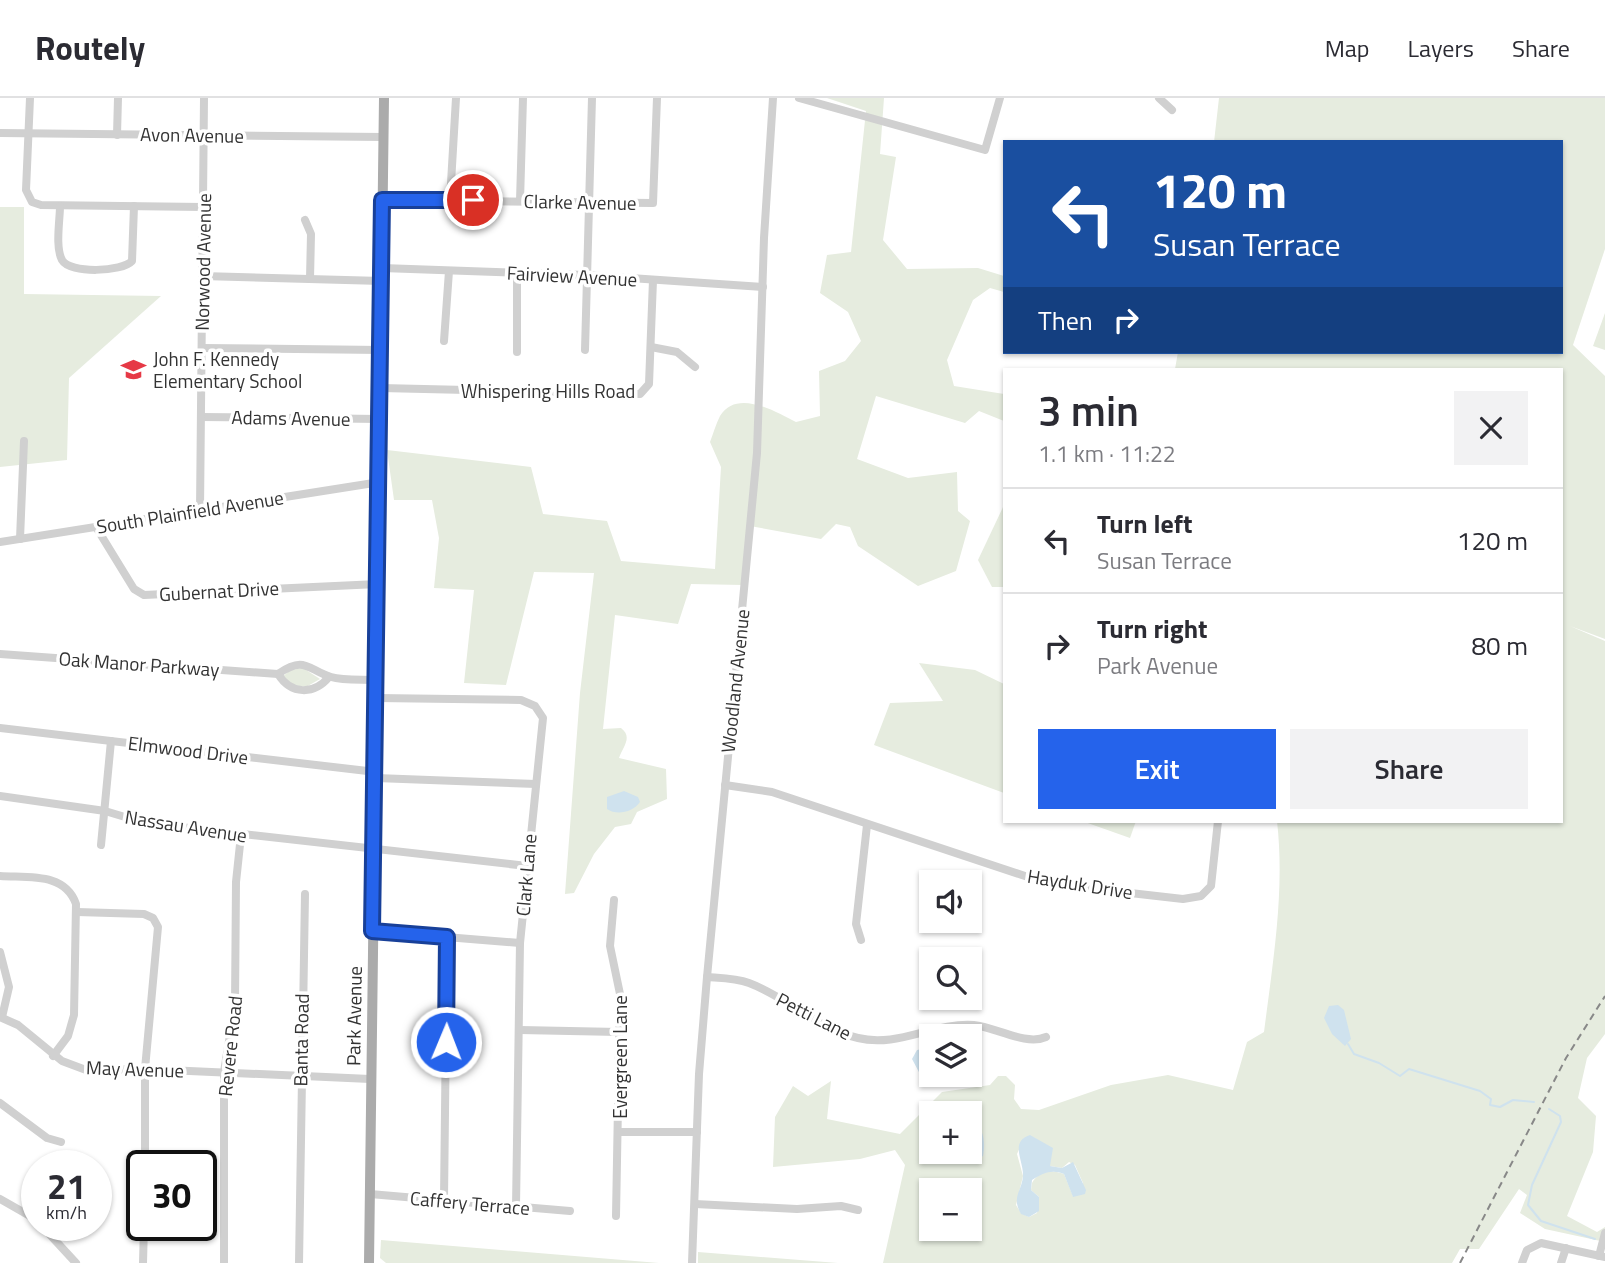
<!DOCTYPE html>
<html lang="en">
<head>
<meta charset="utf-8">
<style>
  :root { --surface:#fff; --page:#f2f2f3; --text:#2b2b33; --muted:#7c7c81; --line:#e1e1e2; --accent:#2563eb }
  body { margin:0; font-family:"Titillium Web",sans-serif; background:var(--page); color:var(--text); height:100vh; display:flex; flex-direction:column; font-size:26px; white-space:nowrap }
  * { box-sizing:border-box; margin:0 }
  p { font-size:23px; color:var(--muted) }
  .icon { flex:none; width:38px; height:38px; fill:none; stroke:currentColor; stroke-width:2; stroke-linecap:round; stroke-linejoin:round }
  .map { position:relative; flex:1; overflow:hidden }
  .details { position:absolute; left:1003px; top:270px; width:560px; height:455px; display:flex; flex-direction:column; background:var(--surface); border-radius:0px; box-shadow:0 2px 5px #0004 }
  .details>* { flex:none }
  .banner { position:absolute; left:1003px; top:42px; width:560px; height:214px; border-radius:0px; box-shadow:0 2px 5px #0004; background:#1a4fa0; color:#fff; overflow:hidden }
  .buttons { position:absolute; left:919px; top:772px; display:grid; gap:14px }
  .buttons a { display:grid; place-items:center; width:63px; height:63px; border-radius:0px; background:var(--surface); box-shadow:0 2px 5px #0004; font-size:35px }
  .speed { position:absolute; left:21px; top:1052px; display:flex; gap:14px; font-size:35px; font-weight:700; text-align:center }
  .speed>* { display:grid; place-content:center; width:91px; height:91px; border-radius:50%; background:var(--surface); box-shadow:0 2px 5px #0004; line-height:1 }
  .speed small { font-size:18px; font-weight:400 }
  .speed .limit { border:4px solid #111; border-radius:10px; background:#fff; color:#111 }
  .pin { position:absolute; display:grid; place-items:center; width:60px; height:60px; color:#fff; margin:-30px; border:4px solid #fff; border-radius:50%; box-shadow:0 2px 7px #0007 }
  .me { position:absolute; width:77px; margin:-38px; rotate:1deg; stroke-linejoin:round; filter:drop-shadow(0 0 5px #0008) }
  .turn { display:flex; align-items:center; gap:24px; height:147px; padding:0 35px; font-size:32px }
  .turn .icon { width:91px; height:91px; stroke-width:2.5 }
  .turn b { display:block; font-size:49px; line-height:60px }
  .then { display:flex; align-items:center; height:66px; padding:0 35px; background:#0003; gap:14px; font-size:26px }
  .round { display:grid; place-items:center; flex:none; width:74px; height:74px; border-radius:0px; background:var(--page) }
  .summary { display:flex; align-items:center; justify-content:space-between; height:119px; padding:0 35px }
  h1 { font-size:42px; font-weight:600; line-height:52px }
  .button { display:flex; gap:14px; margin-top:auto; padding:14px 35px }
  .button a { flex:1; height:80px; border-radius:0px; background:var(--accent); color:#fff; font-size:28px; font-weight:600; line-height:80px; text-align:center }
  .button a+a { background:var(--page); color:var(--text) }
  ul { padding:0; list-style:none }
  li { display:flex; align-items:center; gap:21px; height:105px; padding:0 35px; border-top:2px solid var(--line) }
  li div { flex:1 }
  li b { display:block; font-size:26px }
  li em { font-style:normal }
  header { display:flex; align-items:center; gap:42px; box-sizing:border-box; height:98px; padding:0 35px; background:var(--surface); border-bottom:2px solid var(--line) }
  header strong { font-size:33px }
  nav { display:flex; gap:38px; margin-inline-start:auto; font-size:24px }
  .map>svg:first-child { display:block }
  .green { fill:#e6ecdf; fill-rule:evenodd }
  .water { fill:#cfe2ee }
  .lines { fill:none; stroke-linecap:round; stroke-linejoin:round }
  .stream { stroke:#cfe2ee; stroke-width:2 }
  .minor { stroke:#d0d0d0; stroke-width:8 }
  .major { stroke:#ababab; stroke-width:10 }
  .rail { stroke:#888; stroke-width:2; stroke-dasharray:7 5; stroke-linecap:butt }
  .route-casing { stroke:#184099; stroke-width:18 }
  .route { stroke:#2563eb; stroke-width:12 }
  .labels { text-anchor:middle; stroke-width:7; stroke-linejoin:round; paint-order:stroke }
  .street-label { font-size:19px; fill:#333; stroke:#fff }
  .poi-label { font-size:19px; fill:#333; stroke:#fff; text-anchor:start }
</style>
</head>
<body>
<header>
<strong>Routely</strong>
<nav><a>Map</a><a>Layers</a><a>Share</a></nav>
</header>
<div class="map">
<svg width="1605" height="1165" viewBox="0 0 1605 1165">
  <rect width="100%" height="100%" fill="#fff"/>
  <g class="green">
    <path d="M827,0H884L880,56L896,59L883,142L907,171L978,170L1004,178V194L990,190L973,202L947,262L954,288L1004,296V323L979,313L965,325L876,298L857,361L908,380L957,374L958,413L970,423L956,473L918,488L858,448L850,429L836,426L821,441L750,428L743,487L691,486L678,526L615,517L603,631L621,630C633,639 623,649 619,660L666,671L667,701L637,714L631,726L615,729L594,756L574,795L565,796L580,595L594,475L534,474L506,587L464,585L474,492L434,490L439,440L432,402H394L387,352L531,369L543,416L607,423L621,463L715,471L721,369L710,344C713,336 716,326 720,318C737,290 776,314 796,324L820,318L819,273L845,263L861,243L848,214L820,195L827,157L851,154L866,13Z"/>
    <path d="M1219,0H1605V151L1573,247L1605,278V541L1570,528L1605,543V936L1587,960L1578,1000L1596,1018L1593,1054L1567,1118L1597,1134L1605,1129V1144L1545,1131L1520,1115L1527,1097L1519,1091L1479,1151H1460L1452,1165H883L905,1067L895,1052L860,1061L773,1069L775,1019L793,988L808,998L831,983L827,1021L900,1036L942,994L990,987L998,978H1006L1015,987L1014,1001L1021,1011L1039,1012L1111,987L1168,977L1233,992L1247,944L1264,934C1273,863 1285,794 1277,723H1561V271H1175L1178,254H1561V44H1214ZM931,1015H970V1019L978,1024L970,1059L968,1054H931ZM1033,1039L1039,1043L1050,1068L1062,1070L1069,1064L1075,1067L1083,1085L1079,1096L1073,1098L1064,1076C1052,1071 1038,1073 1032,1085L1031,1092L1039,1099L1037,1115L1029,1119L1021,1115L1016,1107L1023,1078L1017,1056L1024,1040ZM931,1092H970V1130H931Z"/>
    <path d="M0,109H24V196L161,198L69,280L67,362L0,369Z"/>
    <path d="M1605,215V252L1593,248Z"/>
    <path d="M1004,407V489H992L978,462Z"/>
    <path d="M919,565L975,572L1004,586V695L874,647L890,605L943,603Z"/>
    <path d="M303,570L320,581L306,589L293,587L283,578L291,572Z"/>
    <path d="M1082,723H1136L1130,740Z"/>
    <path d="M381,1142L659,1165H386L380,1160Z"/>
    <path d="M698,1154L838,1165H698Z"/>
  </g>
  <g class="water">
    <path d="M624,693L638,699L640,704C633,714 617,718 607,711V699Z"/>
    <path d="M1338,907L1344,912L1351,941L1345,948L1332,936L1324,920L1329,908Z"/>
    <path d="M931,949L932,977L928,980L920,976L912,961L917,952Z"/>
    <path d="M970,1019C983,1028 986,1043 983,1058L976,1062L968,1054Z"/>
    <path d="M1030,1037L1053,1050L1050,1068L1062,1070L1073,1064L1086,1092L1085,1096L1073,1099L1064,1076C1052,1071 1043,1075 1032,1082L1031,1092L1039,1099V1113L1029,1119L1021,1116C1011,1099 1022,1093 1023,1078C1024,1063 1009,1044 1030,1037Z"/>
  </g>
  <g class="lines">
    <g class="stream">
      <path d="M1348,946L1354,956L1379,965L1400,978L1409,971L1480,993L1491,1001L1490,1007L1500,1009L1513,1002L1534,1004"/>
      <path d="M1549,1011L1560,1018L1561,1024L1532,1087L1528,1107L1541,1123L1595,1141"/>
    </g>
    <g class="minor">
      <path d="M30,0L26,92L32,104L41,107L203,109"/>
      <path d="M799,0L985,52L1000,0"/>
      <path d="M1159,0L1172,12"/>
      <path d="M0,35L383,39"/>
      <path d="M117,37L118,0"/>
      <path d="M382,102L653,105L657,0"/>
      <path d="M450,102L456,0"/>
      <path d="M520,103L523,0"/>
      <path d="M60,108C60,122 55,149 62,162C70,176 122,174 132,163L134,108"/>
      <path d="M305,122L311,136L310,181"/>
      <path d="M382,170L586,177L763,189"/>
      <path d="M202,178L382,183"/>
      <path d="M444,243L449,173"/>
      <path d="M651,249L677,254L695,269"/>
      <path d="M202,250L381,252"/>
      <path d="M585,252L592,0"/>
      <path d="M517,254V176"/>
      <path d="M381,290L640,296L649,286L653,182"/>
      <path d="M201,319L380,321"/>
      <path d="M200,412L204,0"/>
      <path d="M96,429L134,491L144,497L378,486"/>
      <path d="M20,441L24,343"/>
      <path d="M0,444L380,384"/>
      <path d="M0,556L278,576C305,557 308,572 331,579C344,583 363,581 377,582"/>
      <path d="M278,576C291,597 314,597 329,579"/>
      <path d="M377,600L521,602L535,608L543,620L520,845L516,1109"/>
      <path d="M0,630L376,674"/>
      <path d="M376,680L536,686"/>
      <path d="M725,687L772,694L1034,781L1060,787L1183,801L1201,798L1211,788L1218,723"/>
      <path d="M0,698L105,713L145,725L527,768"/>
      <path d="M101,747L111,643"/>
      <path d="M0,778C28,780 65,774 76,806L74,917L68,938L53,958"/>
      <path d="M614,802L610,848L620,896L616,1118"/>
      <path d="M77,814L144,816L153,820L158,829L145,971V1068"/>
      <path d="M372,833L520,845"/>
      <path d="M861,842L856,826L867,727"/>
      <path d="M0,854L9,889L2,919"/>
      <path d="M707,879C720,880 736,880 749,885C787,899 818,931 858,940C898,950 934,924 974,927C995,929 1026,948 1046,939"/>
      <path d="M0,919L18,927L62,963L86,972L145,971L370,981"/>
      <path d="M520,932L619,934"/>
      <path d="M0,1005L47,1040L61,1044"/>
      <path d="M619,1034H697"/>
      <path d="M370,1096L570,1113"/>
      <path d="M0,1101L37,1122"/>
      <path d="M444,1102L447,839"/>
      <path d="M695,1106L797,1111L841,1108L858,1112"/>
      <path d="M41,1127L76,1165"/>
      <path d="M1599,1158L1605,1135"/>
      <path d="M143,1165L144,1127"/>
      <path d="M224,1165V974L235,906L236,784L241,737"/>
      <path d="M299,1165L305,796"/>
      <path d="M692,1165L699,976L707,879L757,355L764,140L773,0"/>
      <path d="M1522,1165L1527,1152L1541,1145L1605,1159"/>
      <path d="M1561,1165L1566,1150"/>
    </g>
    <path class="major" d="M369,1165L384,0"/>
    <path class="rail" d="M1460,1165L1566,960L1605,898"/>
  </g>
  <g class="lines">
    <defs>
      <path id="route" d="M446,944L447,839L372,833L382,102H473"/>
    </defs>
    <use href="#route" class="route-casing"/>
    <use href="#route" class="route"/>
  </g>
  <defs>
    <symbol id="school-bare" viewBox="-9 -9 18 18"><path d="M0-5L7-2L0 1L-7-2ZM-4 1L0 2.5L4 1V4Q0 6-4 4Z" fill="#e63946" stroke="#fff" stroke-width="2.5" paint-order="stroke"/></symbol>
  </defs>
  <g fill-rule="evenodd">
    <use href="#school-bare" x="116" y="254" width="35" height="35"/>
  </g>
  <g class="labels">
    <g class="street-label">
      <text transform="translate(192 37) rotate(1)" y="7">Avon Avenue</text>
      <text transform="translate(580 104) rotate(1)" y="7">Clarke Avenue</text>
      <text transform="translate(203 164) rotate(-89)" y="7">Norwood Avenue</text>
      <text transform="translate(572 178) rotate(3)" y="7">Fairview Avenue</text>
      <text x="548" y="300">Whispering Hills Road</text>
      <text transform="translate(291 320) rotate(1)" y="7">Adams Avenue</text>
      <text transform="translate(190 414) rotate(-9)" y="7">South Plainfield Avenue</text>
      <text transform="translate(219 493) rotate(-3)" y="7">Gubernat Drive</text>
      <text transform="translate(139 566) rotate(4)" y="7">Oak Manor Parkway</text>
      <text transform="translate(735 583) rotate(-84)" y="7">Woodland Avenue</text>
      <text transform="translate(188 652) rotate(7)" y="7">Elmwood Drive</text>
      <text transform="translate(186 728) rotate(9)" y="7">Nassau Avenue</text>
      <text transform="translate(526 777) rotate(-85)" y="7">Clark Lane</text>
      <text transform="translate(1080 786) rotate(9)" y="7">Hayduk Drive</text>
      <text transform="translate(354 918) rotate(-89)" y="7">Park Avenue</text>
      <text transform="translate(814 918) rotate(27)" y="7">Petti Lane</text>
      <text transform="translate(301 942) rotate(-89)" y="7">Banta Road</text>
      <text transform="translate(230 948) rotate(-84)" y="7">Revere Road</text>
      <text transform="translate(620 959) rotate(-90)" y="7">Evergreen Lane</text>
      <text transform="translate(135 971) rotate(2)" y="7">May Avenue</text>
      <text transform="translate(470 1105) rotate(5)" y="7">Caffery Terrace</text>
    </g>
    <g class="poi-label">
      <text x="153" y="268">John F. Kennedy<tspan x="153" dy="22">Elementary School</tspan></text>
    </g>
  </g>
</svg>
<div class="buttons">
<a><svg class="icon" aria-label="sound" viewBox="0 0 24 24"><path d="M4 9h4l5-4v14l-5-4H4zM17 9q2 3 0 6"/></svg></a>
<a><svg class="icon" aria-label="search" viewBox="0 0 24 24"><circle cx="10" cy="10" r="6"/><path d="M15 15l6 6"/></svg></a>
<a><svg class="icon" aria-label="layers" viewBox="0 0 24 24"><path d="M12 4l9 5-9 5-9-5zM3 14l9 5 9-5"/></svg></a>
<a>+</a>
<a>−</a>
</div>
<div class="speed"><div>21<small>km/h</small></div><div class="limit">30</div></div>
<div class="pin" style="left:473px;top:102px;background:#d93025"><svg class="icon" aria-label="arrive" viewBox="0 0 24 24"><path d="M6 21V4h12l-3 4 3 4H6"/></svg></div>
<svg class="me" style="left:446px;top:944px" viewBox="-20 -20 40 40"><circle r="17" fill="#2563eb" stroke="#fff" stroke-width="3"/><path d="M0-11L8 9 0 5-8 9z" fill="#fff"/></svg>
<div class="banner">
<div class="turn"><svg class="icon" aria-label="left" viewBox="0 0 24 24"><path d="M17 20v-9H6M10 6l-5 5 5 5"/></svg><div><b>120 m</b>Susan Terrace</div></div>
<div class="then">Then<svg class="icon" aria-label="right" viewBox="0 0 24 24"><path d="M7 20v-9h11M14 6l5 5-5 5"/></svg></div>
</div>
<section class="details">
<div class="summary"><div><h1>3 min</h1><p>1.1 km · 11:22</p></div><a class="round"><svg class="icon" aria-label="close" viewBox="0 0 24 24"><path d="M6 6l12 12M18 6L6 18"/></svg></a></div>
<ul>
<li><svg class="icon" aria-label="left" viewBox="0 0 24 24"><path d="M17 20v-9H6M10 6l-5 5 5 5"/></svg><div><b>Turn left</b><p>Susan Terrace</p></div><em>120 m</em></li>
<li><svg class="icon" aria-label="right" viewBox="0 0 24 24"><path d="M7 20v-9h11M14 6l5 5-5 5"/></svg><div><b>Turn right</b><p>Park Avenue</p></div><em>80 m</em></li>
</ul>
<div class="button"><a>Exit</a><a>Share</a></div>
</section>
</div>
</body>
</html>
